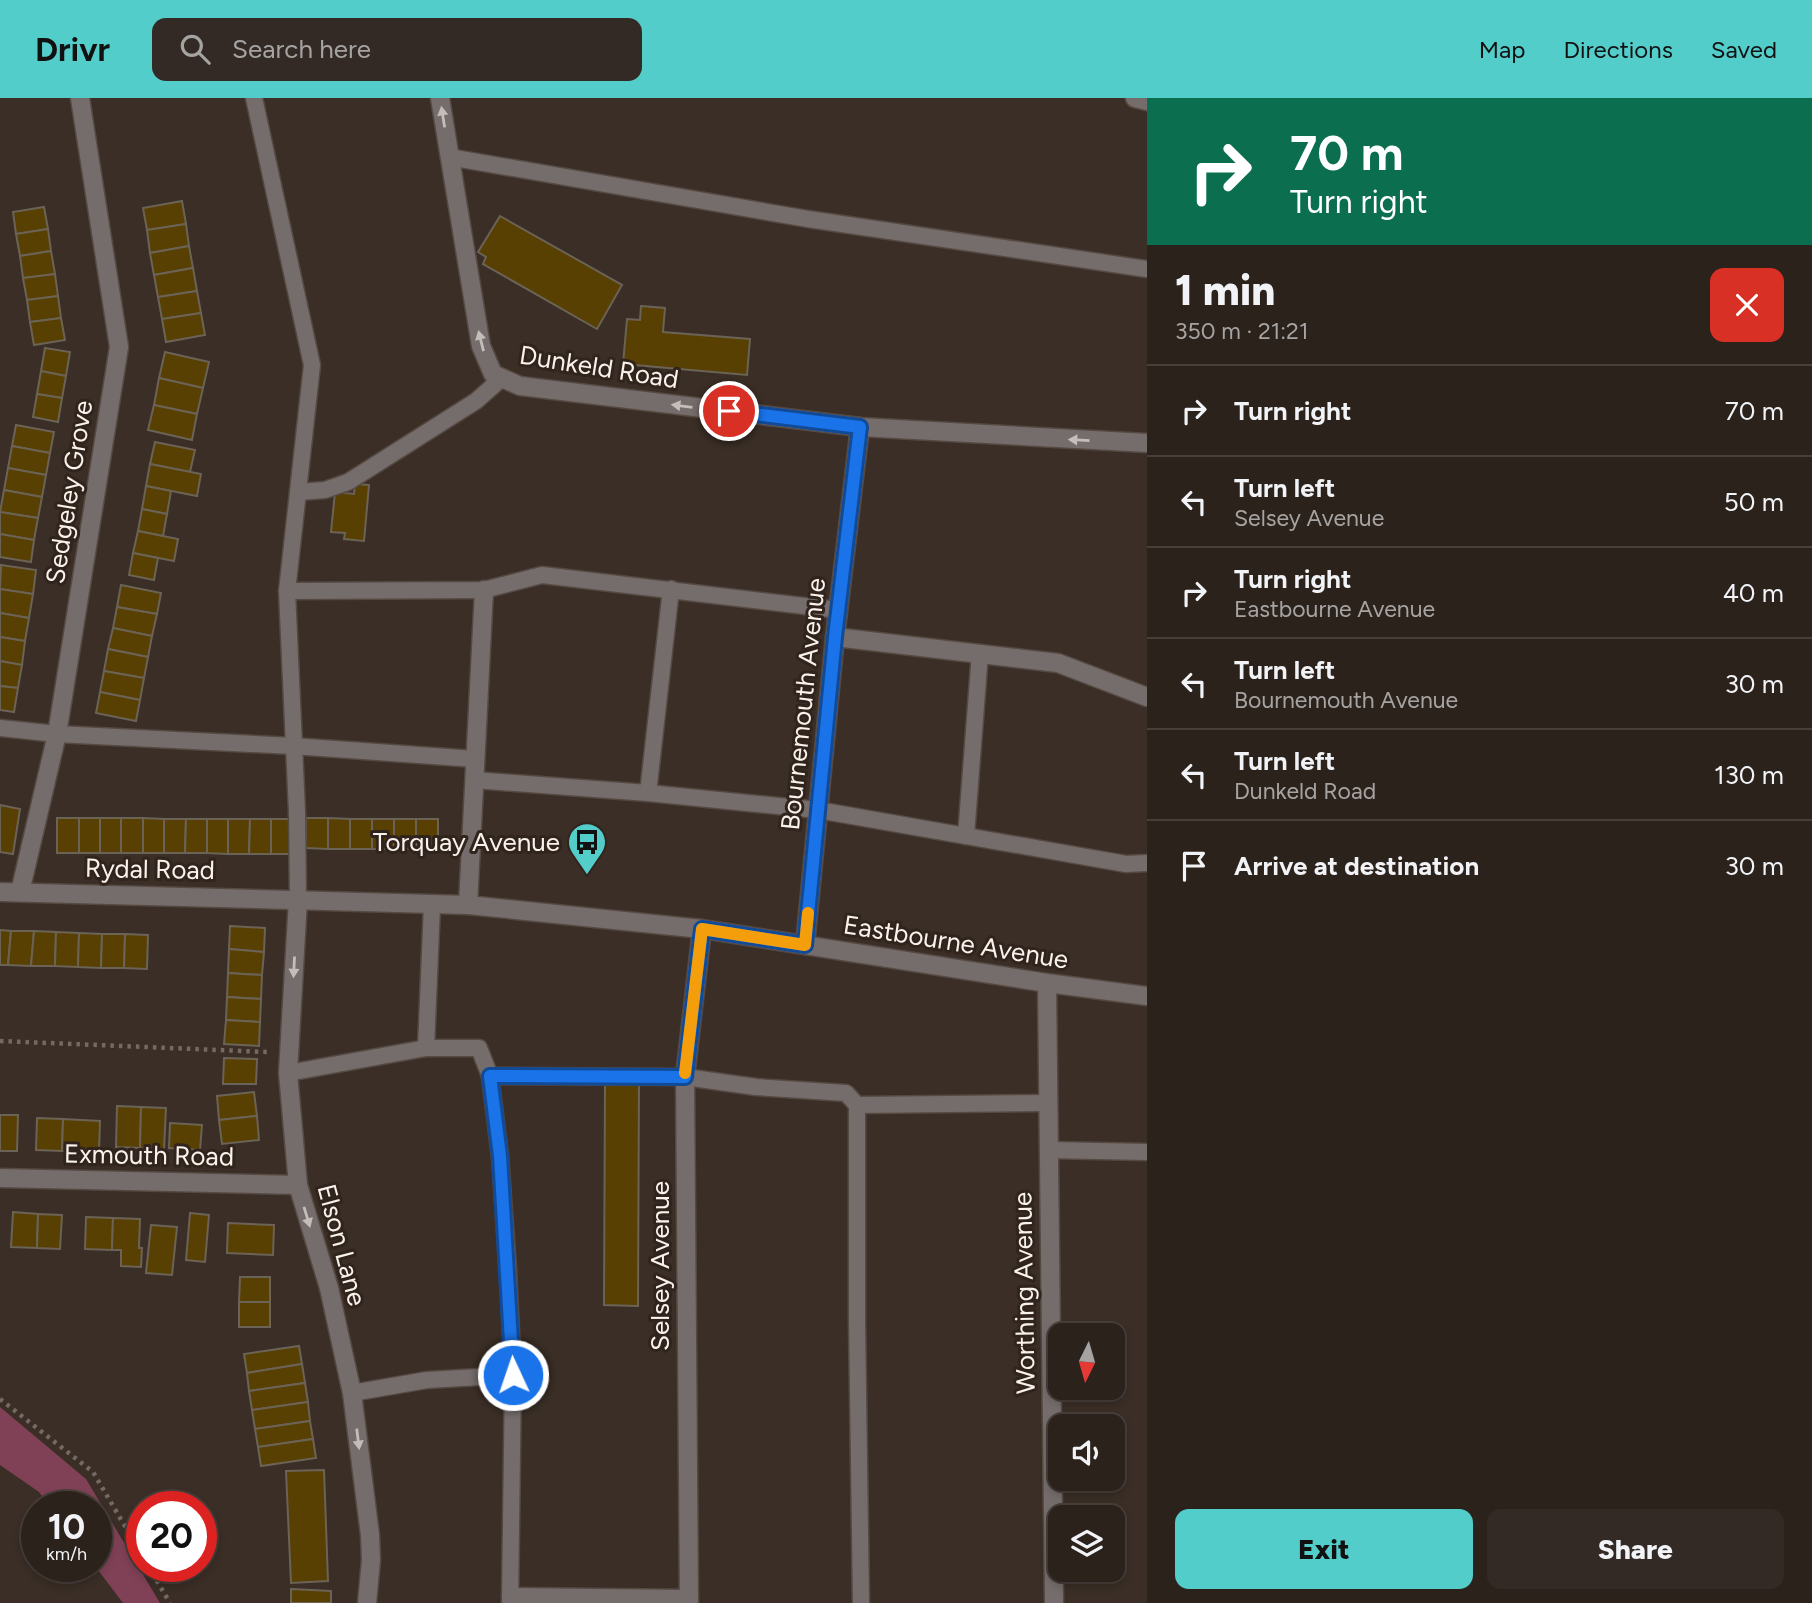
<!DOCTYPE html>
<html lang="en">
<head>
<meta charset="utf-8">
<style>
  :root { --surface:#2c221c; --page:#342a25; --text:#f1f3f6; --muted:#a6a4a3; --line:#483f3b; --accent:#53cdca }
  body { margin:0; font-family:Figtree,sans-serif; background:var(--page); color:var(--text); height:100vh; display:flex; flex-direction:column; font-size:26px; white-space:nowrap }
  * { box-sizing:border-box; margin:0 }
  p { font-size:23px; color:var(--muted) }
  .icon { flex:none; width:38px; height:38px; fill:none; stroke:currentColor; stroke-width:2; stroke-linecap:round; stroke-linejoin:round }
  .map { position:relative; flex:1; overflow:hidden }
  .side { display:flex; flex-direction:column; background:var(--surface); width:665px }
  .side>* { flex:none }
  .top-card { background:#0b6e4f; color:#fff; overflow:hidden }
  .needle { width:46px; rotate:185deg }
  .fabs { position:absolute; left:1048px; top:1225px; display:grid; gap:14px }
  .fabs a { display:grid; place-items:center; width:77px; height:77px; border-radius:14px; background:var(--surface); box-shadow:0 4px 10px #0003,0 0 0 2px var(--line); font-size:35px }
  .speed { position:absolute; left:21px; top:1393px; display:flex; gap:14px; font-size:35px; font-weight:700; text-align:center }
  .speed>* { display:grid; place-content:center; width:91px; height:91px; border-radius:50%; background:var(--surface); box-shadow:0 4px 10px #0003,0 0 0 2px var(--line); line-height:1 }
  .speed small { font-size:18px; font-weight:400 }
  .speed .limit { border:10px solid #d22; background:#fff; color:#111 }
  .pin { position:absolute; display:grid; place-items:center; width:60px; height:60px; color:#fff; margin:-30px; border:4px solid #fff; border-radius:50%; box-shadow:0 2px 7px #0007 }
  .me { position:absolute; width:77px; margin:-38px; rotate:357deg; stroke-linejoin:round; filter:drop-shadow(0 0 5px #0008) }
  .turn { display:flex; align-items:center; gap:24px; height:147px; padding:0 28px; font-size:32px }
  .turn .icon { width:91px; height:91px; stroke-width:2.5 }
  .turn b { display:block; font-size:49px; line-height:60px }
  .round { display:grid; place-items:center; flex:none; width:74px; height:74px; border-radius:14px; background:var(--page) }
  .summary { display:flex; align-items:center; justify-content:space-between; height:119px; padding:0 28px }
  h1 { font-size:42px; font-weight:800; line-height:52px }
  .button { display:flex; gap:14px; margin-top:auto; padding:14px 28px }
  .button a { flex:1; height:80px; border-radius:14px; background:var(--accent); color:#111; font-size:28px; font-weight:800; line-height:80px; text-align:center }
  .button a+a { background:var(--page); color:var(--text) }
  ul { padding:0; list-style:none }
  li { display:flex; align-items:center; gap:21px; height:91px; padding:0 28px; border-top:2px solid var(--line) }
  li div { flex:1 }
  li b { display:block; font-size:26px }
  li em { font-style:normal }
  header { display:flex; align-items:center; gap:42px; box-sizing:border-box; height:98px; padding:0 35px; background:var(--accent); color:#111 }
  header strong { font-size:33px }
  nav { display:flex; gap:38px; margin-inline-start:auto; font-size:24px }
  .search { width:490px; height:63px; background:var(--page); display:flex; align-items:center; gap:18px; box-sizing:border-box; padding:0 24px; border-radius:14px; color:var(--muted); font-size:26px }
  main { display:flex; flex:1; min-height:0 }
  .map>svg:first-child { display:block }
  .green { fill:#804156 }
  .building { fill:#583f02; stroke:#6b6356; stroke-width:2 }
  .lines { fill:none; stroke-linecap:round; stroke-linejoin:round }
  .service-casing { stroke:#554942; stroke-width:19 }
  .minor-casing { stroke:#554942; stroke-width:21 }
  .path { stroke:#756a63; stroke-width:4.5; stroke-dasharray:3.5 5; stroke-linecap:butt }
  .service { stroke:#756d6c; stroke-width:16 }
  .minor { stroke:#756d6c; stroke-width:18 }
  .oneway { fill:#c5bdb9 }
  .route-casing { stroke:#114b97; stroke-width:18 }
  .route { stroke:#1a73e8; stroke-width:12 }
  .slow { stroke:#f59e0b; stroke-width:12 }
  .labels { text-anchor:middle; stroke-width:6; stroke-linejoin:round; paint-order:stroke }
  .street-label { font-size:26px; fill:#faf2ed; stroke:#30241c }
  .poi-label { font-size:26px; fill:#faf2ed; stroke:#30241c; text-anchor:end }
</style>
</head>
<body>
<header>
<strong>Drivr</strong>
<div class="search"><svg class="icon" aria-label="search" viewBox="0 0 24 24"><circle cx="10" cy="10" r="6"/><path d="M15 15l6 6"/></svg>Search here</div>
<nav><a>Map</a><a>Directions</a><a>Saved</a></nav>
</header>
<main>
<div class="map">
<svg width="1147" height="1505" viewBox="0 0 1147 1505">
  <rect width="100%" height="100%" fill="#3a2e26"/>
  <path class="green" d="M0,1309L86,1381L160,1505H123L95,1468L96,1409H50L39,1394L0,1367Z"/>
  <g class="building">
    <path d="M182,103L186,126L147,132L143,110Z"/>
    <path d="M44,109L48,131L16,136L13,114Z"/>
    <path d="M500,118L622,187L597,231L483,166L486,159L478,154Z"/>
    <path d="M186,126L189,148L150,155L147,132Z"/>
    <path d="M48,131L51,153L20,158L16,136Z"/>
    <path d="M189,148L193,170L154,177L150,155Z"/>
    <path d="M51,153L55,176L23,180L20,158Z"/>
    <path d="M193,170L197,193L158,199L154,177Z"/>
    <path d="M55,176L58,198L27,202L23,180Z"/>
    <path d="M197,193L201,215L162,221L158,199Z"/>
    <path d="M58,198L61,220L30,224L27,202Z"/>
    <path d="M641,208L665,210L663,234L750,241L747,277L623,266L627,221L640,222Z"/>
    <path d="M201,215L205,237L166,244L162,221Z"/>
    <path d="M61,220L65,242L34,247L30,224Z"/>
    <path d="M45,250L70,254L66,278L41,273Z"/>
    <path d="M165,254L209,264L203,290L159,280Z"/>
    <path d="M41,273L66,278L62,300L37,296Z"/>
    <path d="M159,280L203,290L197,316L154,307Z"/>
    <path d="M37,296L62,300L58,324L33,319Z"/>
    <path d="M154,307L197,316L192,342L148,332Z"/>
    <path d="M16,327L54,334L50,355L12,348Z"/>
    <path d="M155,344L195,352L190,374L150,366Z"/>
    <path d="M12,348L50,355L46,377L8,370Z"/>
    <path d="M150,366L201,376L197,398L146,388Z"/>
    <path d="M8,370L46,377L42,399L4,392Z"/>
    <path d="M355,386L369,387L364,443L344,441L345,435L331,434L335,394L354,396Z"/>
    <path d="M146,388L171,393L167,416L142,411Z"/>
    <path d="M4,392L42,399L38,420L0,414Z"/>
    <path d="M142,411L167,416L163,438L138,433Z"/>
    <path d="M0,414L38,420L34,442L0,436Z"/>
    <path d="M138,433L178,441L174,463L133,455Z"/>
    <path d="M0,436L34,442L31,464L0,459Z"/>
    <path d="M133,455L158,460L154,482L129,477Z"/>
    <path d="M1,467L36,472L33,496L0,491Z"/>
    <path d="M121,487L161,495L157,516L117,509Z"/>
    <path d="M0,491L33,496L29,520L0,515Z"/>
    <path d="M117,509L157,516L152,538L113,530Z"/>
    <path d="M0,515L29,520L25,543L0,539Z"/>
    <path d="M113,530L152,538L148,559L108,551Z"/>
    <path d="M0,539L25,543L22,567L0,563Z"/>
    <path d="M108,551L148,559L144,580L104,573Z"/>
    <path d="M0,563L22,567L18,590L0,588Z"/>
    <path d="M104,573L144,580L140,602L100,594Z"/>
    <path d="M0,588L18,590L14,614L0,612Z"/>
    <path d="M100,594L140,602L136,623L96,615Z"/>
    <path d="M0,707L20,711L13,756L0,754Z"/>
    <rect x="57" y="720" width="22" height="35"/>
    <rect x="79" y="720" width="21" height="35"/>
    <rect x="100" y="720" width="21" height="35"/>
    <rect x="121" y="720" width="22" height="35"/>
    <path d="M143,720L164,721V755H143Z"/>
    <path d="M306,720H328V751L306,750Z"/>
    <path d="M328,720L350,721V751H328Z"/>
    <path d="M164,721H186L185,755H164Z"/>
    <path d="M186,721H207V755H185Z"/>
    <path d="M207,721H228V756L207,755Z"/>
    <path d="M228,721H250L249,756H228Z"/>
    <path d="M250,721H271V756H249Z"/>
    <rect x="271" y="721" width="21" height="35"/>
    <rect x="350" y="721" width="22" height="30"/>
    <rect x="372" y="721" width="22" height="30"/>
    <rect x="394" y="721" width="22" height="30"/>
    <rect x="416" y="721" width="22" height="30"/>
    <path d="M230,828L265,830L264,854L229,851Z"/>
    <path d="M0,832L11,833L8,867H0Z"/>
    <path d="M11,833H34L31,868L8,867Z"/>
    <path d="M34,833L56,834L55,868H31Z"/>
    <path d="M56,834L79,835L78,869L55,868Z"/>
    <path d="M79,835L102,836L101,870L78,869Z"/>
    <path d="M102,836H125L124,870H101Z"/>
    <path d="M125,836L148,837L147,871L124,870Z"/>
    <path d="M229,851L264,854L262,877L228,875Z"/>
    <path d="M228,875L262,877L261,901L227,899Z"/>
    <path d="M227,899L261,901L260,924L226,922Z"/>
    <path d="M226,922L260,924L259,948L224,946Z"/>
    <path d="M224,960L257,961L256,986H223Z"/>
    <path d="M639,982L638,1208L604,1207L605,983Z"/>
    <path d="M254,994L257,1018L219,1022L217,998Z"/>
    <path d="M117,1008L141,1009L140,1050L116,1049Z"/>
    <path d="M141,1009L166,1010L164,1051L140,1050Z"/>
    <path d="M0,1017H18L17,1053H0Z"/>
    <path d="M257,1018L259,1042L222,1046L219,1022Z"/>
    <path d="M37,1020L63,1021L62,1053L36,1052Z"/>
    <path d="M63,1021L100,1023L99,1054L62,1053Z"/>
    <path d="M170,1025L202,1027L200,1052L169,1050Z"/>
    <path d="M13,1114L38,1116L37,1150L11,1149Z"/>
    <path d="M190,1115L209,1117L205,1164L186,1162Z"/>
    <path d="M38,1116L62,1117L60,1151L37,1150Z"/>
    <path d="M86,1119L113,1120L112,1152L85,1151Z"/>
    <path d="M113,1120L140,1121L139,1150H142L141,1169L121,1168V1152H112Z"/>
    <path d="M228,1125L274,1127L273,1157L227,1155Z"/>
    <path d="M151,1127L177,1129L172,1177L146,1175Z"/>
    <path d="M240,1179H270V1204H239Z"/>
    <rect x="239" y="1204" width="31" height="25"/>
    <path d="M299,1248L302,1266L247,1275L244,1256Z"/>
    <path d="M302,1266L305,1285L249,1293L247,1275Z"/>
    <path d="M305,1285L308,1304L252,1312L249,1293Z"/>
    <path d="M308,1304L310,1323L255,1331L252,1312Z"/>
    <path d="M310,1323L313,1341L258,1349L255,1331Z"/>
    <path d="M313,1341L316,1360L261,1368L258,1349Z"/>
    <path d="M324,1372L328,1483L291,1485L286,1373Z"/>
    <path d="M291,1491L331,1493V1505H291Z"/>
  </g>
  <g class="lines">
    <defs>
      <g id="service">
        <path d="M254,0L312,267L287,493L297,714L298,801"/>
        <path d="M449,59L808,121L1147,171"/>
        <path d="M298,394L325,392L348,384L476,303L502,280"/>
        <path d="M287,493L484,492L542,477L838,512"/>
        <path d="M0,630L57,636L293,648L475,661"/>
        <path d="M474,682L648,695L818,712L1126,766L1147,765"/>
        <path d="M648,695L671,491"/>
        <path d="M966,738L980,555"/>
        <path d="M426,950L432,807"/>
        <path d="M288,975L426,950H479L490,978L500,1058L508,1172L513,1277L510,1505"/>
        <path d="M490,978L685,979L756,989L846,995L857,1007V1223L861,1505"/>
        <path d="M857,1007L1047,1005"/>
        <path d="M1049,1052L1147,1054"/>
        <path d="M352,1295L427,1282L513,1277"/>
        <path d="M510,1498L689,1500"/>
      </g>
      <g id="minor">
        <path d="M440,0L481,248L493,276L520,288L860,329L1147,345"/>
        <path d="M1135,0L1147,3"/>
        <path d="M835,539L1058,565L1147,599"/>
        <path d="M0,794L468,807L702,831L1047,885L1147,898"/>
        <path d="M20,794L57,636L119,249L80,0"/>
        <path d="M298,801L288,975L298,1087L329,1190L352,1295L370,1437L371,1462L367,1505"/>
        <path d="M468,807L484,492"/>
        <path d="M805,847L835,539L860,329"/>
        <path d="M1047,885L1054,1505"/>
        <path d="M0,1080L298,1087"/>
        <path d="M689,1505L685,979L702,831"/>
      </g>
    </defs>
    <use href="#service" class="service-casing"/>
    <use href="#minor" class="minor-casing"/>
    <g class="path">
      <path d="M0,943L267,954"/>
      <path d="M0,1301L93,1374L142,1457"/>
      <path d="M148,1468L170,1505"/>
    </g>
    <use href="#service" class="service"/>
    <use href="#minor" class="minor"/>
  </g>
  <defs><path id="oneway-solid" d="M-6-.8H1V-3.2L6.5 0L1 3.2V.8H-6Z" transform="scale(1.75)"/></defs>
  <g class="oneway">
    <use href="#oneway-solid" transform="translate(443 19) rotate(-99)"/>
    <use href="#oneway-solid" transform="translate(481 243) rotate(-104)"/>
    <use href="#oneway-solid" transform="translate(682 308) rotate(-173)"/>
    <use href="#oneway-solid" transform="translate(1079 342) rotate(-177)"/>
    <use href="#oneway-solid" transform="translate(294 869) rotate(93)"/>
    <use href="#oneway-solid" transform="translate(307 1119) rotate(73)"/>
    <use href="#oneway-solid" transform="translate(358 1341) rotate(83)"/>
  </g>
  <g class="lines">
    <defs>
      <path id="route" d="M513,1277L500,1058L490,978L685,979L702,831L805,847L835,539L860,329L729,313"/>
    </defs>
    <use href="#route" class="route-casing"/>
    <use href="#route" class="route"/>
    <path class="slow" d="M685,975L702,831L805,847L808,815"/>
  </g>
  <defs>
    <symbol id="bus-pin" viewBox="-11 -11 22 30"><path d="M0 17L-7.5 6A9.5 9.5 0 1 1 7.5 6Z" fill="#53cdca" stroke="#30241c"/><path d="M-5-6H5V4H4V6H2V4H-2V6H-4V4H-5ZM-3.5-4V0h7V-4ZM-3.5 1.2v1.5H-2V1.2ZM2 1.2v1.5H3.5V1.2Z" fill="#111"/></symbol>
  </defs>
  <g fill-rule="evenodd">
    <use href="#bus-pin" x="565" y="722" width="44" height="60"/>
  </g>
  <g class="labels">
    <g class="street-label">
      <text transform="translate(599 269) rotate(9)" y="9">Dunkeld Road</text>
      <text transform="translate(69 394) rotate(-81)" y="9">Sedgeley Grove</text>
      <text transform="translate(803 606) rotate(-84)" y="9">Bournemouth Avenue</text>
      <text transform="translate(150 771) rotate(1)" y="9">Rydal Road</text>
      <text transform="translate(956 844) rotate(9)" y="9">Eastbourne Avenue</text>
      <text transform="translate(149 1057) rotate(1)" y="9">Exmouth Road</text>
      <text transform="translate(342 1147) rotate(75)" y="9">Elson Lane</text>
      <text transform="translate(660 1168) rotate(-90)" y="9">Selsey Avenue</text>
      <text transform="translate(1024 1195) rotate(-91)" y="9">Worthing Avenue</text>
    </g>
    <g class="poi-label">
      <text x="560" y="753">Torquay Avenue</text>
    </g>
  </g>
</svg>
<div class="fabs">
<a><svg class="needle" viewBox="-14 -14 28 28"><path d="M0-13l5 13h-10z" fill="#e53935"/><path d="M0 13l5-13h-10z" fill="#a6a4a3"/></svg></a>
<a><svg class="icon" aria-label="sound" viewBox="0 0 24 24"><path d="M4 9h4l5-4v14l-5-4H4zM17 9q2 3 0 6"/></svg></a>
<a><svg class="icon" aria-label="layers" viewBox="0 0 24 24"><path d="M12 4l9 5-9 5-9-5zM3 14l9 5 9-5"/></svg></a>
</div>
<div class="speed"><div>10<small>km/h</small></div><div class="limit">20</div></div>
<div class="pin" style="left:729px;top:313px;background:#d93025"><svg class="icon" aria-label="arrive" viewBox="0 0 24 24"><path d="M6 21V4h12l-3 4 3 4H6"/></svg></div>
<svg class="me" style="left:513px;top:1277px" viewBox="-20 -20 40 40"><circle r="17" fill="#1a73e8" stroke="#fff" stroke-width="3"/><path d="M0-11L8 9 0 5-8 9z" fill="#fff"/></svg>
</div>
<section class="side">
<div class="top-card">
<div class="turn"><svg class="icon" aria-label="right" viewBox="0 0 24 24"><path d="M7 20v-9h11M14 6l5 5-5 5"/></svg><div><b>70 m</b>Turn right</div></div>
</div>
<div class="summary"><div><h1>1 min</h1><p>350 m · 21:21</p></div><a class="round" style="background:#d93025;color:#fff"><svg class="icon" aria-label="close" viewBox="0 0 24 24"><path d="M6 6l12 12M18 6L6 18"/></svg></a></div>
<ul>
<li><svg class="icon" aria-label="right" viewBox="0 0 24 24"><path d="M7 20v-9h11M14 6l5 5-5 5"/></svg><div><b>Turn right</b></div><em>70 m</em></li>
<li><svg class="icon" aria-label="left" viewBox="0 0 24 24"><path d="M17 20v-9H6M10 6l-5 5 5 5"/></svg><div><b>Turn left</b><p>Selsey Avenue</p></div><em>50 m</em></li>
<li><svg class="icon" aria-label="right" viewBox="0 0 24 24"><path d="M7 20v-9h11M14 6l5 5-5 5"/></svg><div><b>Turn right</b><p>Eastbourne Avenue</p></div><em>40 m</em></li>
<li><svg class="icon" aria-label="left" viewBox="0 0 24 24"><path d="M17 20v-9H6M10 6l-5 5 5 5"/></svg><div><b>Turn left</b><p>Bournemouth Avenue</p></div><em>30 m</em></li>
<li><svg class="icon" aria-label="left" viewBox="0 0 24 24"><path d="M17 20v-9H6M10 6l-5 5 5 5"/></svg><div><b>Turn left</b><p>Dunkeld Road</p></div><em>130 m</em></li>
<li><svg class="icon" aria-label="arrive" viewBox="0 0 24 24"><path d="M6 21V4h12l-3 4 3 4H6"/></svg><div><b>Arrive at destination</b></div><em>30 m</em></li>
</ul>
<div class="button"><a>Exit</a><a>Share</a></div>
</section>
</main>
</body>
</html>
